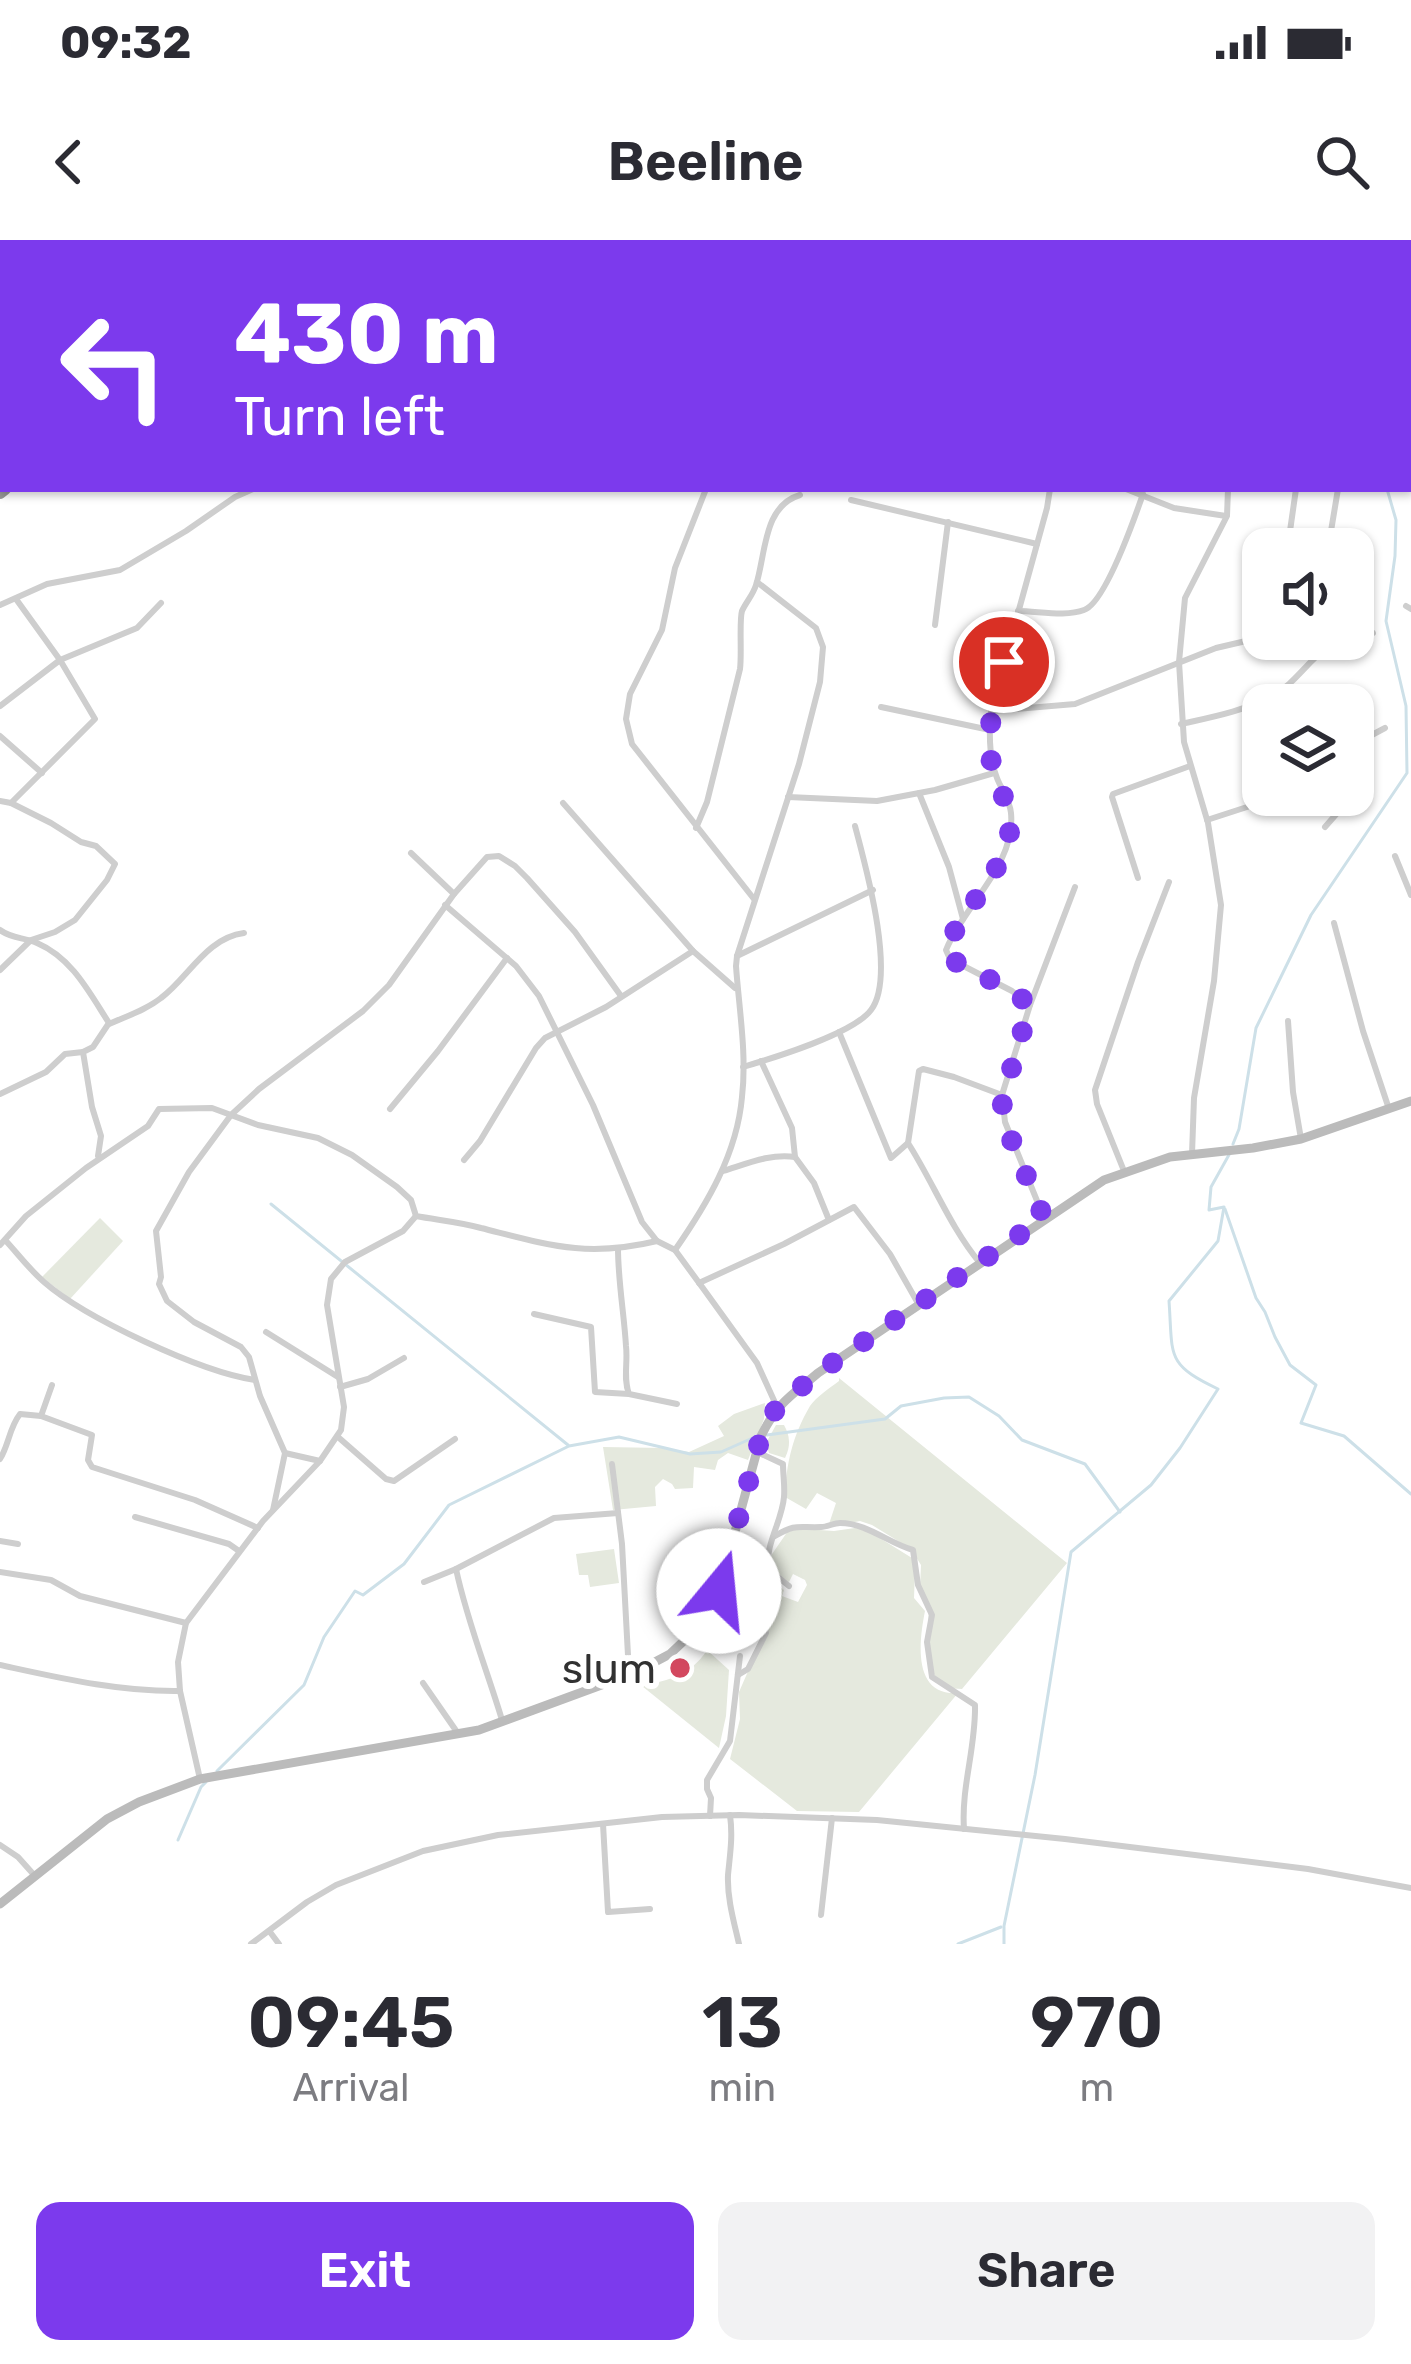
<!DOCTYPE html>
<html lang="en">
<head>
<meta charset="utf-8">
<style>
  :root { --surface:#fff; --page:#f2f2f3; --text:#2b2b33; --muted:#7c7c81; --accent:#7c3aed }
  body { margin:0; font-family:Rubik,sans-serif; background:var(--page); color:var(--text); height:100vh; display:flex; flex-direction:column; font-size:45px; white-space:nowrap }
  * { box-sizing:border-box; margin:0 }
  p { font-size:39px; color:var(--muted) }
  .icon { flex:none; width:66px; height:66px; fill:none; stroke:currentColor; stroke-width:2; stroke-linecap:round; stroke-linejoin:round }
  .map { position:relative; height:1704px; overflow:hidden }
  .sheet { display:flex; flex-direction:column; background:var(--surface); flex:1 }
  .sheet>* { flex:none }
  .hud { position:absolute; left:0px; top:0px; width:1413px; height:252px; box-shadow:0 3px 9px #0004; background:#7c3aed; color:#fff; overflow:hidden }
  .controls { position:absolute; left:1242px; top:288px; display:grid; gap:24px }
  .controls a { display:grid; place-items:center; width:132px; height:132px; border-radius:24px; background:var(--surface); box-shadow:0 3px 9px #0004; font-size:60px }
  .pin { position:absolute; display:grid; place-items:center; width:102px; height:102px; color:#fff; margin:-51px; border:6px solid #fff; border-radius:50%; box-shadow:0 3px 12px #0007 }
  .me { position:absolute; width:132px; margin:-66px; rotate:17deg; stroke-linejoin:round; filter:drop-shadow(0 0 9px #0008) }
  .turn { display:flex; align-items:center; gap:42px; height:252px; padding:0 36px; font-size:54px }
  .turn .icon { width:156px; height:156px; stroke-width:2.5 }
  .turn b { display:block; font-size:84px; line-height:102px }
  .eta { display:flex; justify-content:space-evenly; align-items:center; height:204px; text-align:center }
  .eta b { font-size:72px; font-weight:600; line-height:84px }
  .cta { display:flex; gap:24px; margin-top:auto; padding:24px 36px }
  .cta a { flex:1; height:138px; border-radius:24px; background:var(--accent); color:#fff; font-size:48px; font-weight:600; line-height:138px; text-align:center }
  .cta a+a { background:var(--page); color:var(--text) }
  .status { display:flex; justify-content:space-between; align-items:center; height:84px; padding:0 60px; background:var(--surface); direction:ltr }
  .status svg { height:33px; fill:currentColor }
  header { display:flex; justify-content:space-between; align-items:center; height:156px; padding:0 36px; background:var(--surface); font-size:54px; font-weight:600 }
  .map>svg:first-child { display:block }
  .green { fill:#e5e9de }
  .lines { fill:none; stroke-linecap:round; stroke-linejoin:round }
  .stream { stroke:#cde0e8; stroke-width:3 }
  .street { stroke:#cecece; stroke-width:6 }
  .secondary { stroke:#bbb; stroke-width:9 }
  .highway { stroke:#989898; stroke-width:12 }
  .route { stroke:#7c3aed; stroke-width:21; stroke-dasharray:0 37.8 }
  .poi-dot { fill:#d3485f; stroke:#fff; stroke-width:4.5 }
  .labels { text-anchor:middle; stroke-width:12; stroke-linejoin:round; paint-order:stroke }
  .poi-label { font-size:42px; fill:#313131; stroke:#fff; text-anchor:end }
</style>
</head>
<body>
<div class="status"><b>09:32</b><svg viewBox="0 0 49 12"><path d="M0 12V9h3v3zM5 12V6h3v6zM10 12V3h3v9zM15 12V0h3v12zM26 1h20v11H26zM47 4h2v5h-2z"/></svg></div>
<header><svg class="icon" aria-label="back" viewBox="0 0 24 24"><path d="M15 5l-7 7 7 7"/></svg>Beeline<svg class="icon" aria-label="search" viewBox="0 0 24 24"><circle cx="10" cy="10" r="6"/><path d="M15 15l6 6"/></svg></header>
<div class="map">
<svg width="1411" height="1704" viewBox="0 0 1411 1704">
  <rect width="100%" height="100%" fill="#fff"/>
  <g class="green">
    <path d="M100,978L123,1001L70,1059L42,1037Z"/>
    <path d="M839,1138L1067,1323L962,1449L946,1448L936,1441L927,1408L929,1365L920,1348L921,1325L911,1309L872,1285L860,1281L840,1285L829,1284L836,1263L817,1253L806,1269L785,1257C786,1223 793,1195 810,1166C816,1157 830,1148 839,1141Z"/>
    <path d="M765,1163L764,1179L748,1220L728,1213L718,1220L715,1230L694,1227L693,1248L675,1249L672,1244L663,1239L655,1247L656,1266L613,1270L603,1207L664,1208L689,1212L724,1196L718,1186L734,1174Z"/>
    <path d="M776,1185H784C790,1196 791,1206 785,1218L769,1213L766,1203Z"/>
    <path d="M862,1287L912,1318L915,1330L914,1358L925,1371C919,1401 912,1456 958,1453L859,1572L797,1571L730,1519L740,1479L739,1452L770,1381L760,1347L767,1336L784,1350L782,1356L798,1362L807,1345L805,1340L793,1334L789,1342L770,1329V1317L790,1288L834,1291Z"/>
    <path d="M614,1309L619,1343L590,1347L588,1335H579L576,1314Z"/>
    <path d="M707,1410L729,1430L726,1476L719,1508L642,1446C670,1440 691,1435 707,1410Z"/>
  </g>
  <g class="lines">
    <g class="stream">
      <path d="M1151,0L1152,3"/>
      <path d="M1410,90L1411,87"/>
      <path d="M1233,904L1239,889L1256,788L1311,675L1407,533L1406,466L1386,381L1395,316L1396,280L1387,249"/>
      <path d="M271,964L568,1205"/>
      <path d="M1225,969L1256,1058L1265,1072L1275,1097L1290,1125L1316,1145L1301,1183L1344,1196L1411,1254"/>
      <path d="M767,1195L885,1179L901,1166L944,1158L969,1157L999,1176L1022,1200L1085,1224L1120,1272"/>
      <path d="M217,1531L304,1445L324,1397L355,1351L363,1355L404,1324L449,1265L569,1206L619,1197L690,1214L721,1212L757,1196"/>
      <path d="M178,1600L201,1547L206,1542"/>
      <path d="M958,1704L1001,1687"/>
      <path d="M1004,1704V1686L1035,1535L1071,1312L1151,1245L1180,1208L1218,1149C1165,1124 1173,1116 1169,1061L1218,1001L1224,967L1209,970L1211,947L1230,913"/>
    </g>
    <g class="street">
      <path d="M20,3V0"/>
      <path d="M161,3L163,0"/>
      <path d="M1093,3L1095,0"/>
      <path d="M1232,3L1235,0"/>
      <path d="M706,249L675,328L662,390L630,454L626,479L632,504L754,659"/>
      <path d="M1126,249L1174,268L1226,276"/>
      <path d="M851,260L1037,304"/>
      <path d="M1280,309L1290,291L1296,249"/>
      <path d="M1322,309L1330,297L1338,249"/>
      <path d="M0,365L47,344L120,330L186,291L235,257L253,249"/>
      <path d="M1406,366L1411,369"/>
      <path d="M1018,371C1038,371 1066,377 1084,370C1105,363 1135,277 1143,254"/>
      <path d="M935,385L948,282"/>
      <path d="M1353,397L1373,393"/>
      <path d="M1257,399L1256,369L1263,339"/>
      <path d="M0,466L60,420L137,388L161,363"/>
      <path d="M881,467L990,490"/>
      <path d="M991,471L1075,464L1216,408L1263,397"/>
      <path d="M1181,484C1212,477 1244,471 1272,456C1301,441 1314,407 1346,399"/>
      <path d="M0,496L42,533"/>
      <path d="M1353,505L1385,488"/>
      <path d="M1353,507L1367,533L1365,541L1353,555"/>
      <path d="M919,553L949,627L963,679"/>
      <path d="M788,557L877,561L935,550L994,533"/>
      <path d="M0,561L11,563L95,479L60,420L16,359"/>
      <path d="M563,563L693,711L735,748"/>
      <path d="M1207,580L1247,567L1264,555"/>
      <path d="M1325,587L1353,555"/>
      <path d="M696,588L707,562L740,429C742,414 739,380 742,371C746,362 753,355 756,345C766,314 763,266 800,255"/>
      <path d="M411,613L454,654"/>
      <path d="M1395,616L1411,655"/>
      <path d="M1138,638L1112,557L1113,554L1190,526"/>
      <path d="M445,665L516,726L539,756L593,865L642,982L657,1001L675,1010L705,1051L757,1123L777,1167"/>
      <path d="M1334,683L1363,791L1389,869"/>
      <path d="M0,690C12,699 24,697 37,703C72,718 89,752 109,783L93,807L83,812L92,867L101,896L98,916"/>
      <path d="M737,716L873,650"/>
      <path d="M0,730L31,700L55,692L75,680L107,640L115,624L96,606L81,602L51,583L11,563"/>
      <path d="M1030,765L1012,751L950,719L946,710C964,665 1016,625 1011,573C1010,560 1001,549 997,538C989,518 989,492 991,471L1047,268L1050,249"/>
      <path d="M1288,781L1293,852L1301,899"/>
      <path d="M109,784C127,776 146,770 161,758C189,737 206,698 244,693"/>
      <path d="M839,792L891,918L908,903L919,831L923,829L954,837L1002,855"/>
      <path d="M761,821L792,888L795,917L814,943L829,980"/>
      <path d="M743,827C773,818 853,794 871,770C897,736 865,624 855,586"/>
      <path d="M0,854L46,832L65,814L83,812"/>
      <path d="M390,869L438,811L507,718"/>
      <path d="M908,903C933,942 950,987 980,1023"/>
      <path d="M1192,914L1194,858L1214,741L1221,665L1208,583L1184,502L1179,422L1185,358L1227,276L1228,249"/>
      <path d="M464,920L480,901L536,808L545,798L606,767L693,711"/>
      <path d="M723,931C746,924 771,913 795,917"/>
      <path d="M1124,931L1097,864L1095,850L1138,722L1169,642"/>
      <path d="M1044,978L1005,882L1002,855L1030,765L1075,647"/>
      <path d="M6,1001C18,1014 30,1030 44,1042C85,1078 201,1132 255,1140"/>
      <path d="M0,1005L26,976L86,928L148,886L159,869L212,868L258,885L318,898L352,915L397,947L411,960L416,976C437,980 460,982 481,988C549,1005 586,1018 657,1001"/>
      <path d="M618,1008C618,1041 624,1073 626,1106C628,1122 623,1139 629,1154L677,1164"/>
      <path d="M675,1010C707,964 737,914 742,857C747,814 739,769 736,726L737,716L799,524L820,442L823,407L816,388L757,342"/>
      <path d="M699,1043L784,1004L854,967L890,1014L919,1065"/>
      <path d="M534,1074L591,1087L595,1152L629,1154"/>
      <path d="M266,1092L338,1137"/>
      <path d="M52,1145L41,1176L92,1195L88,1220L92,1227L195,1260L258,1288"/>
      <path d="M340,1147L368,1139L404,1118"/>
      <path d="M338,1197L386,1239L394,1241L455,1199"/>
      <path d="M285,1213L320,1221"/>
      <path d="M0,1219C9,1205 9,1188 20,1174L41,1176"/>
      <path d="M612,1224L622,1304L629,1434"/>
      <path d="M273,1270L285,1213L260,1156L249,1117L241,1107L194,1082L167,1061L159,1044L161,1037L156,991L189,932L231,875L259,849L363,771L389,745L454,654L487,617L499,616L515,626L527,638L575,692L621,756"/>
      <path d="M135,1277L229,1304L239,1311"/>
      <path d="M775,1296C797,1283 798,1288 821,1287C827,1287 834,1283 840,1283C867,1283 888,1303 913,1310L918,1345L932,1375L927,1402L932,1437L975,1465C976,1507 961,1547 964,1589"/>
      <path d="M0,1301L18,1304"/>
      <path d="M456,1329C467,1381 487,1430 502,1480"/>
      <path d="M768,1329L789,1346"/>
      <path d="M0,1332L51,1340L80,1356L186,1383"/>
      <path d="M424,1342L456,1329L554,1278L618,1273"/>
      <path d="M0,1425C60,1438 119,1452 180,1451"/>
      <path d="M738,1435L748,1429L766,1393L761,1376L758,1342L768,1329C765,1305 782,1281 784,1257C785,1246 783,1235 783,1224L757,1212"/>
      <path d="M423,1443L457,1492"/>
      <path d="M200,1539L180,1451L178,1422L186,1383L263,1281L320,1221L341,1190L344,1167L327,1065L331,1039L345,1022L403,991L416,976"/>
      <path d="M730,1575C733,1597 730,1614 728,1635C727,1658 734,1682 739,1704"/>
      <path d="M710,1576L711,1558L707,1549V1540L730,1501L740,1416"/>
      <path d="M603,1584L608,1672L650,1669"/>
      <path d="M0,1605L18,1617L35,1636"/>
      <path d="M821,1675L832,1578"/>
      <path d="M270,1692L279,1704"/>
      <path d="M251,1704L307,1662L336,1645L423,1611L498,1595L662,1577L739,1575L877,1580L1065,1599L1308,1629L1411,1648"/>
    </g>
    <path class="secondary" d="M0,1664L107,1579L139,1562L200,1539L479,1490L634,1433L670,1414L690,1395L719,1351L761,1196C778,1162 791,1156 818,1133L1104,940L1170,917L1253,908L1301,899L1411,861"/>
    <g class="highway">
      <path d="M209,3L212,0"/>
      <path d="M245,3L248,0"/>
      <path d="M0,217L3,214"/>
      <path d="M0,253L5,249"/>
    </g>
  </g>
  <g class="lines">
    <path class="route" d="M719,1351L761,1196L777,1167L818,1133L1044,978L1004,882L1002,861L1030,765L1012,751L950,719L946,710C961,669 1000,639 1009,595C1015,569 1001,557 994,533C983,496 995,458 1004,422"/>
  </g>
  <circle class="poi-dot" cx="680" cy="1428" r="12"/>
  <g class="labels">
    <g class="poi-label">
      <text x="656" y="1443">slum</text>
    </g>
  </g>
</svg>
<div class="controls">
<a><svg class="icon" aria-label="sound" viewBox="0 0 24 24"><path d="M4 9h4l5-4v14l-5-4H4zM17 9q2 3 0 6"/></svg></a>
<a><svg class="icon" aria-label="layers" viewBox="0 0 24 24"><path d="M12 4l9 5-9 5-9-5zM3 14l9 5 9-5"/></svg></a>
</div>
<div class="pin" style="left:1004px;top:422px;background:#d93025"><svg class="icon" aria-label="arrive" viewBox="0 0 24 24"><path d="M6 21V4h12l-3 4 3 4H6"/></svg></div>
<svg class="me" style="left:719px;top:1351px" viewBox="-20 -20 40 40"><circle r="19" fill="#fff"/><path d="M0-13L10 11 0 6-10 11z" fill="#7c3aed"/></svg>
<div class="hud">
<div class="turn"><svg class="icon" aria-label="left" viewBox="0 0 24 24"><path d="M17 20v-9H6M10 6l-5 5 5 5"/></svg><div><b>430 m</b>Turn left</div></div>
</div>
</div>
<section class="sheet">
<div class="eta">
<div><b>09:45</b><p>Arrival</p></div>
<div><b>13</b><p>min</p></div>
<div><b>970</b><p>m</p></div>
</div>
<div class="cta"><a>Exit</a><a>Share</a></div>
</section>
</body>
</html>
